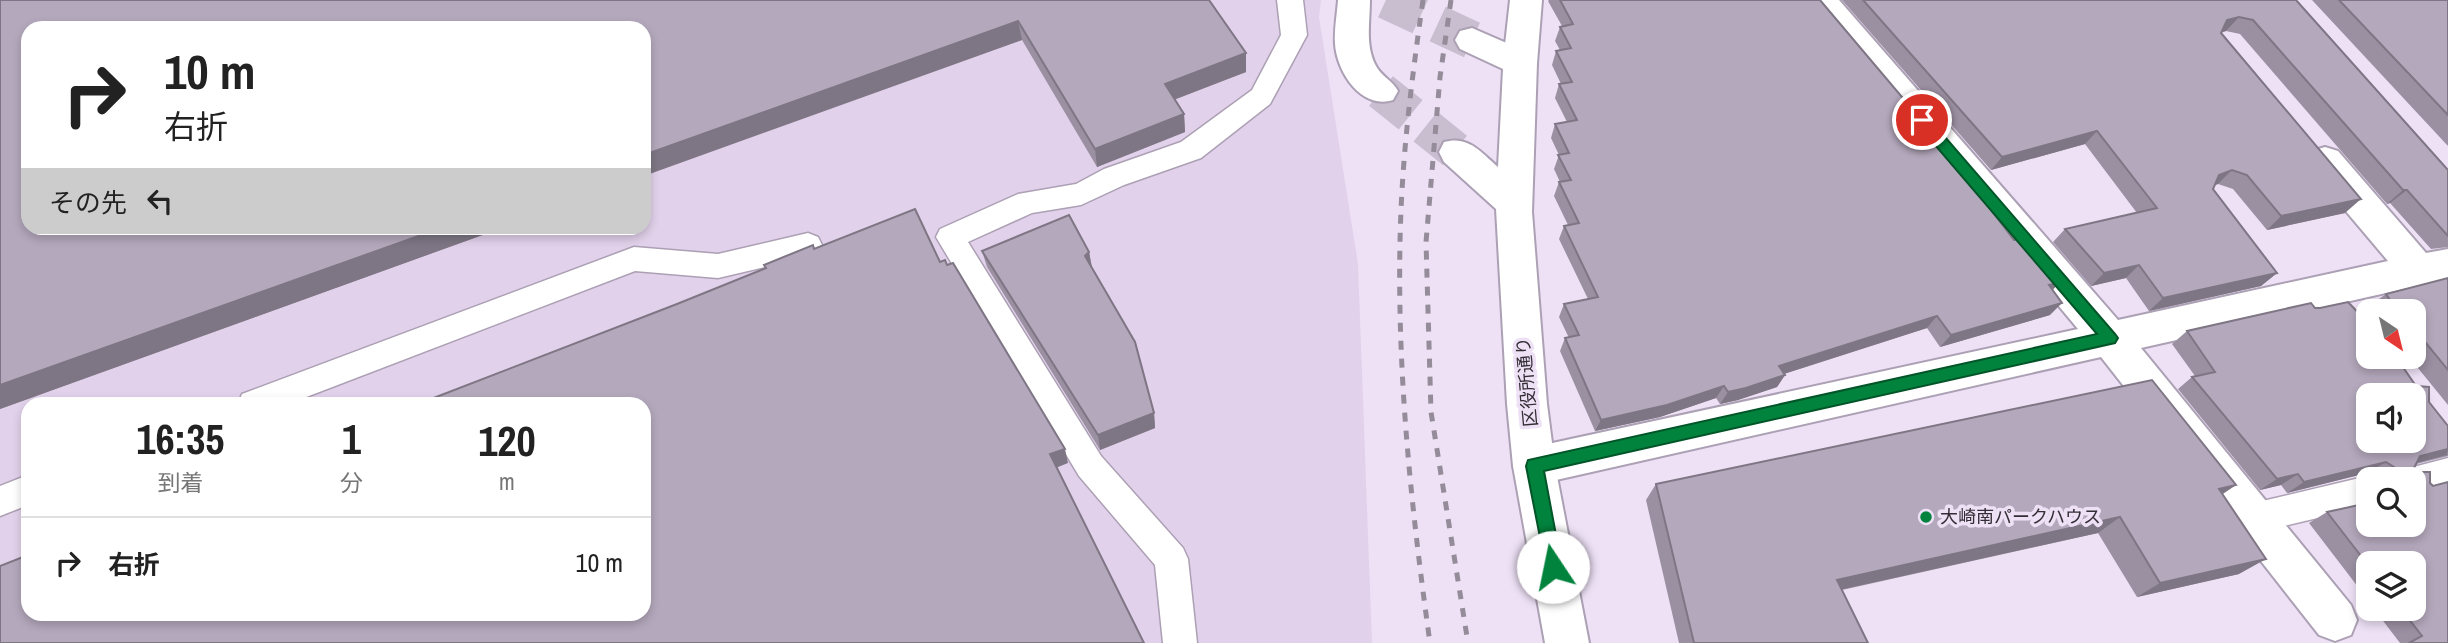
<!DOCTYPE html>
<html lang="ja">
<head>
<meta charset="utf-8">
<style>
  :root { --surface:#fff; --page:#f2f2f2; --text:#222; --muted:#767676; --line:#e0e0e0 }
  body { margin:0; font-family:"Archivo Narrow","Noto Sans JP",sans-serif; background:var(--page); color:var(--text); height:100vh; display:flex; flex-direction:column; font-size:26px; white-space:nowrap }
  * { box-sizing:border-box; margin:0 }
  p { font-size:23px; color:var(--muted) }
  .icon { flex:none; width:38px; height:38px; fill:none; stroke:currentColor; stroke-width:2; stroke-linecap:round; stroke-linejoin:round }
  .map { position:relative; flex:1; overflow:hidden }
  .side { position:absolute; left:21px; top:397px; width:630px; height:224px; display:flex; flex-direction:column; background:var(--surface); border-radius:21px; box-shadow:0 4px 10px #0003 }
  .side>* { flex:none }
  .hud { position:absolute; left:21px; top:21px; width:630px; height:214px; border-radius:21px; box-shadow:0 4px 10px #0003; background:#fff; color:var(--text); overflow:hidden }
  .needle { width:46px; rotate:145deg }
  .buttons { position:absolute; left:2356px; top:299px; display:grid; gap:14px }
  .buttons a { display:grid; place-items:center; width:70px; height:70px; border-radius:14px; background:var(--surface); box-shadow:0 4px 10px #0003; font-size:35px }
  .pin { position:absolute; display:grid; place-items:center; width:60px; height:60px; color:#fff; margin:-30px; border:4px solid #fff; border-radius:50%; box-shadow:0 2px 7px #0007 }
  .me { position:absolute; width:77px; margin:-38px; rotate:349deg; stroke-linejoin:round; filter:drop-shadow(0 0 5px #0008) }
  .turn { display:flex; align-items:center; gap:24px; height:147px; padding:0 28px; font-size:32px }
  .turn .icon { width:91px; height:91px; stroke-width:2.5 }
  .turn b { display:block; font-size:49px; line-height:60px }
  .then { display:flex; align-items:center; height:66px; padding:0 28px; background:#0003; gap:14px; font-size:26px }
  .eta { display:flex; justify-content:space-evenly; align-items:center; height:119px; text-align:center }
  .eta b { font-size:42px; font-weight:700; line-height:49px }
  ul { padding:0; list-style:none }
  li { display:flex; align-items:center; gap:21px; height:91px; padding:0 28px; border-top:2px solid var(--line) }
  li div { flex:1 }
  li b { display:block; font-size:26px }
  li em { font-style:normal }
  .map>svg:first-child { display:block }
  .built { fill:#e2d1eb; fill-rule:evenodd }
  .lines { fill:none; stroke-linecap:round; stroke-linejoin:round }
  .tertiary-tunnel { stroke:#c9bdd0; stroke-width:38; stroke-dasharray:38 19; stroke-linecap:butt }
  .service-casing { stroke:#aca0b4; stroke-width:3 }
  .minor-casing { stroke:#aca0b4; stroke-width:4 }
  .tertiary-casing { stroke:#aca0b4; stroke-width:4 }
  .service { fill:#fff; fill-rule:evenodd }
  .minor { fill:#fff; fill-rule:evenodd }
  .tertiary { fill:#fff; fill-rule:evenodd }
  .rail { stroke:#958c9a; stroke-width:5; stroke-dasharray:9 9; stroke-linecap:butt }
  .wall { fill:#9b90a2 }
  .shaded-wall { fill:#7e7684 }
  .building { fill:#b4a8bc; stroke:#7e7684; stroke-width:2; fill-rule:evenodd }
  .route { fill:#02833d; stroke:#015528; stroke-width:2 }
  .poi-dot { fill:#02833d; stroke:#eee1f6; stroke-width:2.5 }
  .labels { text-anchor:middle; stroke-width:7; stroke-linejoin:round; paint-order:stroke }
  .street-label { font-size:18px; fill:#332e36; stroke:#eee1f6 }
  .poi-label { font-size:18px; fill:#332e36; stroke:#eee1f6; text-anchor:start }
</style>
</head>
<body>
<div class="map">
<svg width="2448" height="643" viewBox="0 0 2448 643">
  <rect width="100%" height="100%" fill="#eee1f6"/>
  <path class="built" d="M0,0H1321L1319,17L1358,264L1372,643H0ZM28,28H644V228H28ZM28,404H644V614H28Z"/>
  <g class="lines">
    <g class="tertiary-tunnel">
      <path d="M1386,0L1472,40"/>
      <path d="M1381,91L1457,152"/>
    </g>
    <defs>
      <g id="service">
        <path d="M1277,0H1303L1307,35L1270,104L1201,158L1124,185L1081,205L1032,213L968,242L1101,456L1183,548L1188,559L1197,643H1163L1155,565L1079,476L936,237L940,229L1018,194L1076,184L1104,169L1181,142L1252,90L1281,35Z"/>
        <path d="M808,233L818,237L822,245L818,253L808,257L718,278L635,271L288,404H238L242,394L634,247L718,254Z"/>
        <path d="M2448,458V486L2413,494V480H2397L2402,470Z"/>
        <path d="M28,475V505L0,516V486Z"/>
        <path d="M2368,476L2376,480H2368V506L2254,533L2243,529L2238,518L2243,507L2254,503Z"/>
      </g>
      <g id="minor">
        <path d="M1510,0H1542L1537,63L1532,72L1520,76L1508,72L1503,63Z"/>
        <path d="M1804,0H1839L2118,320L2388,261L2312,171L2307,161L2312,151L2325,147L2338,151L2426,253L2448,249V279L2141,348L2351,605L2357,620L2351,635L2335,641L2319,635L2101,357L1534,485L1519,479L1513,466L1519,453L1534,447L2078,329Z"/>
      </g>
      <g id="tertiary">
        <path d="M1338,0H1370C1370,22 1365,46 1376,66C1381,76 1393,81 1398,91L1393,100C1362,110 1337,73 1335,44C1334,30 1337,14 1338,0Z"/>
        <path d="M1472,28L1532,54L1537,63L1532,212L1547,404L1555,466L1589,643H1545L1513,466L1507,404L1496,209L1444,162L1439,152L1444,142C1468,135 1481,152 1498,167L1503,69L1460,49L1455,40L1460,31Z"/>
      </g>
    </defs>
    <use href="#service" class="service-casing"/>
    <use href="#minor" class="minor-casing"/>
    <use href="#tertiary" class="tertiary-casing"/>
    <use href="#service" class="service"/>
    <use href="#minor" class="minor"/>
    <use href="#tertiary" class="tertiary"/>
    <g class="rail">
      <path d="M1423,0C1413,70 1404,140 1401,210C1395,355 1410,500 1430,643"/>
      <path d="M1451,0L1440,77L1426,242L1431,412L1468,643"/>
    </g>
  </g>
  <g class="wall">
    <path d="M0,0H1209L1246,72L1174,99L1184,114L1185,132L1097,167L1022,40L28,228H502L0,409Z"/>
    <path d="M1549,0H1820L1962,168L1960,169L2014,240L2059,283L2052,290L2050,315L1940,347L1927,328L1784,374L1785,375L1777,387L1738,400L1720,404L1716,398L1660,417L1595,431L1560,351L1565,338H1569L1559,317L1564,304L1588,299L1559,239L1564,226L1568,225L1554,196L1559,182H1560L1554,169L1559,155L1551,138L1555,124L1567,122L1555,98L1559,84H1561L1552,65L1556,51L1560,50L1555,41L1560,27L1562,26L1548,1Z"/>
    <path d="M1842,0H2296L2448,170V247L2431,249L2390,203L2387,204L2240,34L2226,31L2221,33L2345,213L2267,230L2233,189L2218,184L2214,185L2213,189L2277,273L2261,286L2149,311L2126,278L2091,286L2053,242L2065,229L2137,213L2085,144L1991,170Z"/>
    <path d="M2312,0H2448V146Z"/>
    <path d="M982,251L1089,252L1092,267L1154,413L1155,428L1100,450L987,267Z"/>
    <path d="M2448,278V405L2409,357H2413V312H2372L2369,306L2386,294Z"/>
    <path d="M2315,308L2416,386L2448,426V456L2416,464L2414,468L2416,472L2430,483L2448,643H2400L2374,609H2413L2368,564V600L2309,523L2327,512L2368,525L2413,480H2376L2377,479L2367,473L2287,493L2281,485L2260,490L2178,389L2192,377L2195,376L2172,344L2187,331Z"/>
    <path d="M1656,484L2236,485L2222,494L2239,574L2137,597L2098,533L1842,590L1868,643H1679L1646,500Z"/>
  </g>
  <g class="shaded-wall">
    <path d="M2239,17L2226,31L2214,34L2227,20Z"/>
    <path d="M1018,21L1022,40L644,176V155Z"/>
    <path d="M1246,53V72L1166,103L1165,84Z"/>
    <path d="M1184,114L1185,132L1097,167L1095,149Z"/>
    <path d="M2097,131L2085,144L1991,170L2002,157Z"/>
    <path d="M2232,170L2218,184L2205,189L2219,175Z"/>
    <path d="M2403,190H2407L2390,203L2387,204Z"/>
    <path d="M2361,199L2345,213L2267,230L2281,216Z"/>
    <path d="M441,228H502L0,409V385Z"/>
    <path d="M1089,252L1092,269L1085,256Z"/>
    <path d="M2139,265L2126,278L2091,286L2104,273Z"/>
    <path d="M2277,273L2261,286L2149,311L2163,298Z"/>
    <path d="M2059,283L2047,296L2049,285Z"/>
    <path d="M2062,303L2050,315L1940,347L1951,335Z"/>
    <path d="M1937,316L1927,328L1771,378L1779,366Z"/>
    <path d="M1785,375L1777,387L1738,400L1720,404L1728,392Z"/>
    <path d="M1724,386L1716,398L1660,417L1595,431L1601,420Z"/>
    <path d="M1154,413L1155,428L1100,450L1098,435Z"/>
    <path d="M1065,449L1068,463L1053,469L1050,454Z"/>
    <path d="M2448,449L2447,455L2401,467L2420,456Z"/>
    <path d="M2386,462L2367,473L2287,493L2304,482Z"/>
    <path d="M2298,474L2281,485L2260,490L2277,479Z"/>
    <path d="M2236,485L2211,502L2219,489Z"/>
    <path d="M2120,517L2098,533L1821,594L1837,580Z"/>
    <path d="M2266,559L2239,574L2137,597L2160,583Z"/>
  </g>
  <g class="building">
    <path d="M0,0H1209L1246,53L1165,84L1184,114L1095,149L1018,21L644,155V28H28V228H441L0,385Z"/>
    <path d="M1560,0H1820L1962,168H1959L2014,240L2022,239L2059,283L2049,285L2062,303L1951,335L1937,316L1779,366L1785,375L1746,388L1728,392L1724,386L1667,405L1601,420L1565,338L1579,335L1564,304L1598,297L1564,226L1579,223L1559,182L1571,180L1558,155L1569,153L1555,124L1577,120L1559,84L1572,82L1556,51L1571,48L1560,27L1573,24Z"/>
    <path d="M1863,0H2296L2448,170V236L2407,190H2403L2253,20L2239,17L2227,20L2221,33L2361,199L2281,216L2247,175L2232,170L2219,175L2213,189L2277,273L2163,298L2139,265L2104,273L2065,229L2157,208L2097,131L2002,157Z"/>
    <path d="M2339,0H2448V115Z"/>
    <path d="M915,209L940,262L945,260L947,265L953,263L1065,449L1050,454L1144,643H0V566L28,555V614H644V404H418L677,304L766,268L764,265L813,245L814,249Z"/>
    <path d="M1069,215L1089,252L1085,256L1135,342L1154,413L1098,435L982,251Z"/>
    <path d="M2448,278V370L2426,343H2413V312H2388L2390,300L2386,294Z"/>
    <path d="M2348,302L2368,323V357H2396L2416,386L2429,387V402L2448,426V449L2420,456L2414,468L2416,472H2430V483L2433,486L2448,482V643H2409L2422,636L2401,609H2413V564H2368V565L2327,512L2368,503V525H2413V480H2389V472L2397,469L2386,462L2304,482L2298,474L2277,479L2192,377L2215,372L2187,331L2311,303L2315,308H2320ZM2368,396H2413V441H2368Z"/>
    <path d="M2152,380L2236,485L2219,489L2266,559L2160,583L2120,517L1837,580L1868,643H1694L1656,484Z"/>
  </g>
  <path class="route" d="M1922,114L1927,116L2115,334L2118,338L2115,343L1544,471L1562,567L1559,573L1553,575L1547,573L1526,466L1528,460L2097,334L1917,124L1915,120Z"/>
  <circle class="poi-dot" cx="1926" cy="517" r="7"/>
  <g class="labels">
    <g class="street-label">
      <text transform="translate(1527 382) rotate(-95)" y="6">区役所通り</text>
    </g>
    <g class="poi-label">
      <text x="1940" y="523">大崎南パークハウス</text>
    </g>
  </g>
</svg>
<div class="buttons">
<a><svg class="needle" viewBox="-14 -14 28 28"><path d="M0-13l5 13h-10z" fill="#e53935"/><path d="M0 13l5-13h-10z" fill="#767676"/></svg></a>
<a><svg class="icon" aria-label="sound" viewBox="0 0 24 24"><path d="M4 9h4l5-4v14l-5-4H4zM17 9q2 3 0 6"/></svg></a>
<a><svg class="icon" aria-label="search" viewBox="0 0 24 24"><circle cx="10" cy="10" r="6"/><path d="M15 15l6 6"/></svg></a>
<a><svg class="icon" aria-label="layers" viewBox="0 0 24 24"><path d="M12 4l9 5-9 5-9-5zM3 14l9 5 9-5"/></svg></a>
</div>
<div class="pin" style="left:1922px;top:120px;background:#d93025"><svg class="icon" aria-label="arrive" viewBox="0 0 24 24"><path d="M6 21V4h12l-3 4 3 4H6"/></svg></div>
<svg class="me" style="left:1553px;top:567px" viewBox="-20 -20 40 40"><circle r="19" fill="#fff"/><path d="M0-13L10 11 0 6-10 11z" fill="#02833d"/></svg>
<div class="hud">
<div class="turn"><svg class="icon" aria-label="right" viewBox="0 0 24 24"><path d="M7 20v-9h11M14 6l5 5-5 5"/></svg><div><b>10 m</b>右折</div></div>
<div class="then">その先<svg class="icon" aria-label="left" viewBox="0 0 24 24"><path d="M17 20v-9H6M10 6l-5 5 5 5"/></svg></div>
</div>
<section class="side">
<div class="eta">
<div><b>16:35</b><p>到着</p></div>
<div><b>1</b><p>分</p></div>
<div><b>120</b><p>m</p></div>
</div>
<ul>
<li><svg class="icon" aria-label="right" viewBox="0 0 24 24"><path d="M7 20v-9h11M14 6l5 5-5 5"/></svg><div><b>右折</b></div><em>10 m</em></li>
</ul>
</section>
</div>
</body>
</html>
